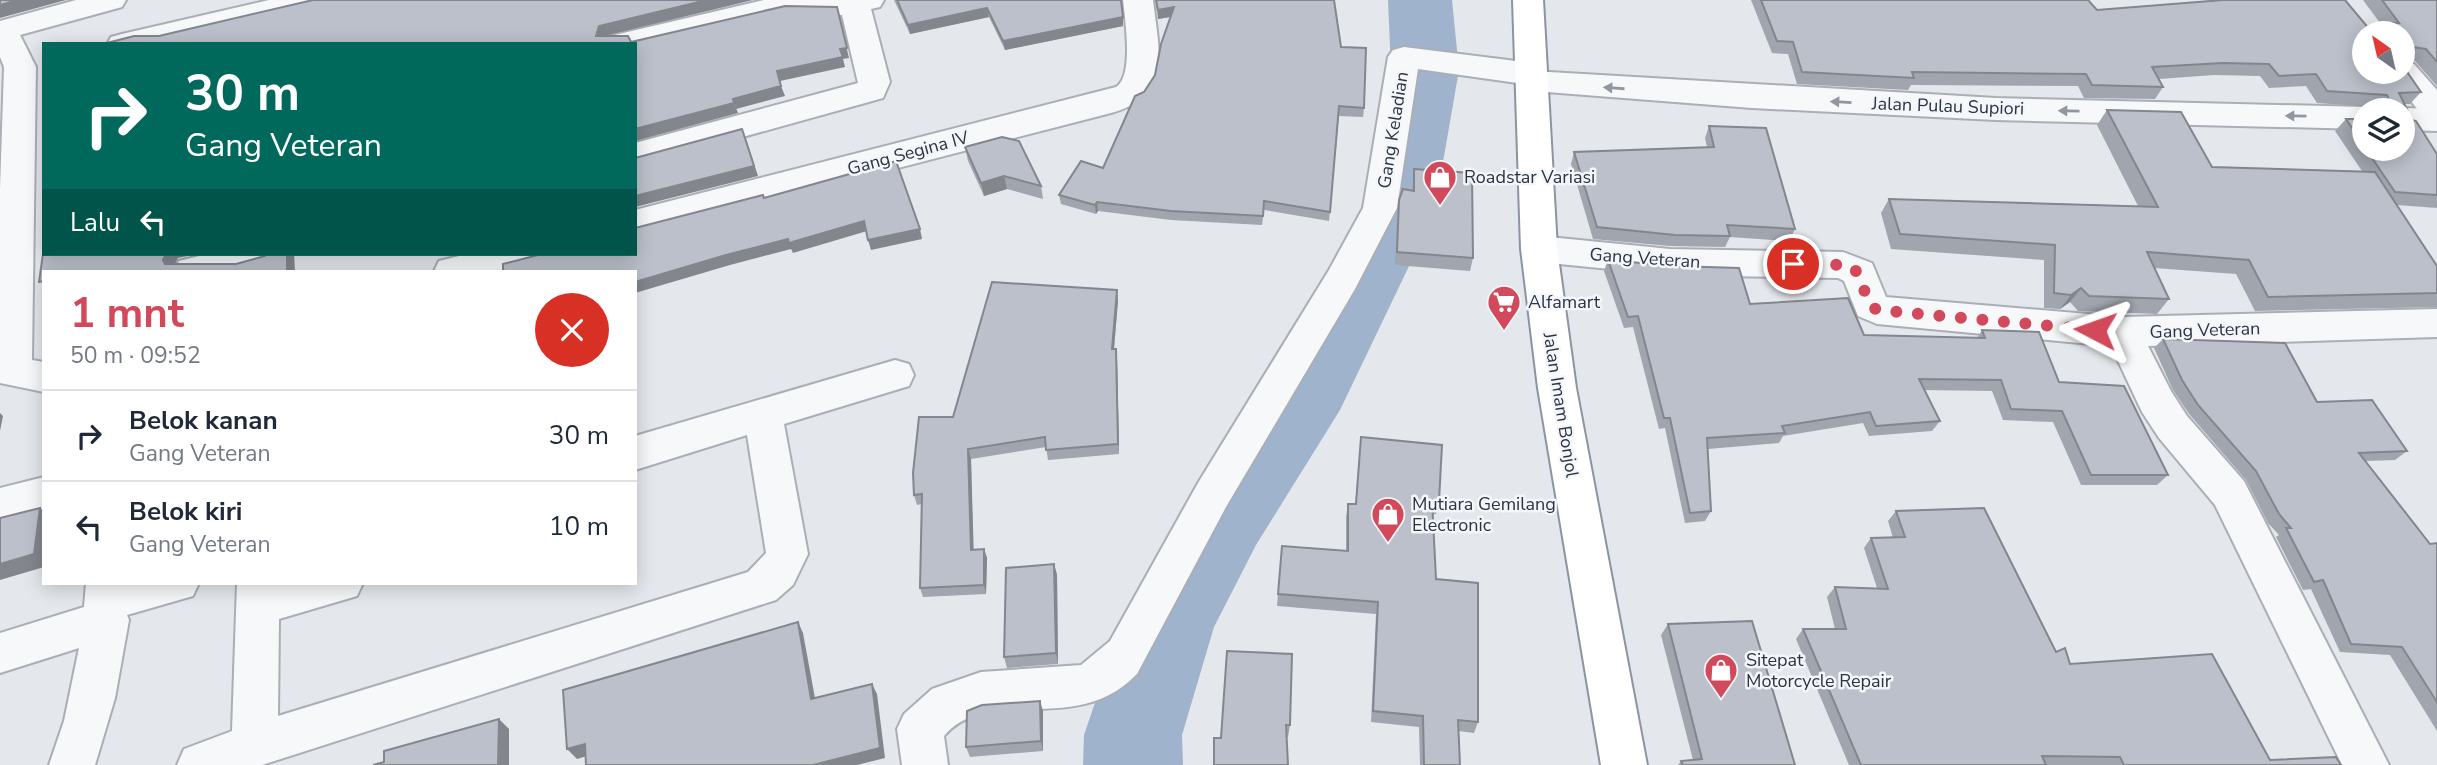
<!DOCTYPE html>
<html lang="id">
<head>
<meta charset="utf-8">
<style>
  :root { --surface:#fff; --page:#f2f2f3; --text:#1f2937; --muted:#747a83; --line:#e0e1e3; --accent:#d1495b }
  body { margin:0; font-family:"Nunito Sans",sans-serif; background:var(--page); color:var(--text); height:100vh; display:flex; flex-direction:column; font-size:26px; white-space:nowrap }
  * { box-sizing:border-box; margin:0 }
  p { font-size:23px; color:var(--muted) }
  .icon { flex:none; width:38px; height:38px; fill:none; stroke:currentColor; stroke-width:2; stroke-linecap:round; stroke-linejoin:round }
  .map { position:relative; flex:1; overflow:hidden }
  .sheet { position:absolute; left:42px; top:270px; width:595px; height:315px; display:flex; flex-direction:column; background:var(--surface); border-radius:0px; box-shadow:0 4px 18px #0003 }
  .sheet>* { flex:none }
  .guide { position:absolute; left:42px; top:42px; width:595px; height:214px; border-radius:0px; box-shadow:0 4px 18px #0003; background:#00695c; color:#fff; overflow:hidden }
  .needle { width:46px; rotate:326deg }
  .fabs { position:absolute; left:2352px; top:21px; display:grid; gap:14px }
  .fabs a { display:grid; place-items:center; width:63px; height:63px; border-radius:50%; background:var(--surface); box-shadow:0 4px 18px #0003; font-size:35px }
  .pin { position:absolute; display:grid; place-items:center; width:60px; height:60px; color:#fff; margin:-30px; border:4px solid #fff; border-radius:50%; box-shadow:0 2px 7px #0007 }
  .me { position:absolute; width:77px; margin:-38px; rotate:274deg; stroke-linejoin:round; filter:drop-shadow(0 0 5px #0008) }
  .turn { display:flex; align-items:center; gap:24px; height:147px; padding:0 28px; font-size:32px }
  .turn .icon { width:91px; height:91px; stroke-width:2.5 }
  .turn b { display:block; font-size:49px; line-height:60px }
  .then { display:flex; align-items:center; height:66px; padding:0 28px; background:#0003; gap:14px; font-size:26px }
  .round { display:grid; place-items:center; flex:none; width:74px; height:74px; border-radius:37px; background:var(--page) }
  .summary { display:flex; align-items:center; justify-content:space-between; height:119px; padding:0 28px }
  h1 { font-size:42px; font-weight:700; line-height:52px; color:var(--accent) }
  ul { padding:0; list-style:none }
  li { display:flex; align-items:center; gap:21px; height:91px; padding:0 28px; border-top:2px solid var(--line) }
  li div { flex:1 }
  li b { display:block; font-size:26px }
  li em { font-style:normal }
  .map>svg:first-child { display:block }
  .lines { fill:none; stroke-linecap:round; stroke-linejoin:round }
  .river { fill:#9fb4cc; fill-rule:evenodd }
  .minor-casing { stroke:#a9aeb7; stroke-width:4 }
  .tertiary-casing { stroke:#a9aeb7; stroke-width:4 }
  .trunk-casing { stroke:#8b94a3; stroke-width:4 }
  .minor { fill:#f7f8fa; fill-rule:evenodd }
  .tertiary { fill:#f7f8fa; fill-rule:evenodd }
  .trunk { fill:#fff; fill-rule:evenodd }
  .wall { fill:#a1a5ae; fill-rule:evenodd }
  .shaded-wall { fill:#83868d }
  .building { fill:#bbc0ca; stroke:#83868d; stroke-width:2 }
  .oneway { fill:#9196a0 }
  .route { stroke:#d1495b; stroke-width:12; stroke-dasharray:0 21.6 }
  .labels { text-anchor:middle; stroke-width:5; stroke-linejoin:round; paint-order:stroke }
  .street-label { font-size:18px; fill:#2b3445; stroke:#f4f6f9 }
  .poi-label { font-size:18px; fill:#2b3445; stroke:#f4f6f9; text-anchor:start }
</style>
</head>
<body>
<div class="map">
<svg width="2437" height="765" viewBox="0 0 2437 765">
  <rect width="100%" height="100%" fill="#e4e7ec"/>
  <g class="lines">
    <path class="river" d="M1388,0H1452L1459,70L1434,214L1340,410L1256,545L1214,627L1182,735L1183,765H1083L1084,735L1123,620L1137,590L1194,491L1282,364L1360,214L1391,70Z"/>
    <defs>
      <g id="minor">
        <path d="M76,0H126L122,7L20,35L36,67L32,360L44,362V392L0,383V189L4,67L0,57V21Z"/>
        <path d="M269,0H326L322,7L166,44H107L111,37L122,34Z"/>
        <path d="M764,0H884L880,7L871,9L890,82L883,98L635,167V143L858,83L842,15L788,14L635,50V44H602L606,37Z"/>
        <path d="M1123,0H1153C1159,52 1173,96 1111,113L635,236V210L1116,87C1134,76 1125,20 1123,0Z"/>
        <path d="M1404,47L1531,63L1542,67L1547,74L1542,81L1531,85L1418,69L1397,208L1355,289L1226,507L1137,674C1076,738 989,683 944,736L948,765H902L897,729L904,714L932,689L981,672L1081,665L1110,641L1198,483L1329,270L1363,208L1388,57L1393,50Z"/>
        <path d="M2403,61L2414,64L2437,90V122L2425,119L2388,72H2403Z"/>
        <path d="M1539,236L1670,249L1843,252L1872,263L1886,297L2123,317L2437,309V337L2148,346L2171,391L2187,416L2244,481L2389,765H2342L2215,505L2159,438L2142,412L2111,346L1877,324L1858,316L1844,281L1838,278L1670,275L1539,262L1526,258L1521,249L1526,240Z"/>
        <path d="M207,254H277L272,263L244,271H174L179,261Z"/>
        <path d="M467,254H537L532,263L504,271H434L439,261Z"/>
        <path d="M895,360L909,364L914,375L909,386L784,424L808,554L793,585L776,600L262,765H177L184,749L232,731L237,583H363L357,596L279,619L278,716L748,572L766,553L747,435L635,470V436Z"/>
        <path d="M44,477V511L0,524V488Z"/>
        <path d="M86,583H199L193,596L127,615L129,620L115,698L95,765H49L64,721L79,648L0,673V633L84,607Z"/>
      </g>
      <g id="tertiary">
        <path d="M1532,71L1996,98L2364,107L2376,110H2364V129L1996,120L1752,108L1521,90L1516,82L1521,74Z"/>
        <path d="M2403,108L2437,109V131L2403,130V110H2394Z"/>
      </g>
      <path id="trunk" d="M1513,0H1543L1557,249L1576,388L1647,765H1601L1538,388L1521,249Z"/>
    </defs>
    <use href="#minor" class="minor-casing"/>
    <use href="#tertiary" class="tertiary-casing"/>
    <use href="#trunk" class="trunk-casing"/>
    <use href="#minor" class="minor"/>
    <use href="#tertiary" class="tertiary"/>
    <use href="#trunk" class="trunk"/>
  </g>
  <g class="wall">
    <path d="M894,0H1121L1123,26L1005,50L989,17L910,34Z"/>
    <path d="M1155,0H1334L1341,47L1364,108L1363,117L1339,116L1329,221L1264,210L1262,225L1171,220L1098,211L1096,214L1061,204L1059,195L1103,168L1144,92L1155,75L1171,17L1158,19Z"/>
    <path d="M1751,0H2088L2097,10L2371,30L2377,23H2380L2363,0H2437V86L2415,61L2408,60L2403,66L2421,92L2410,104H2404L2412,120L2437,154V208L2397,205L2437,293V307L2255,311L2236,274L2154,268L2169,299L2157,314L2078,311L2070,302L2060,309L2044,308V260L1891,249L1881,213L1889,199L2138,206L2097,125L2107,110L2212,167L2362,171L2335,131L2346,119H2364V149H2403V110H2369L2372,107L2317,103L2306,86L2269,88L2260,76L2214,75L2159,79L2163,87L2155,99L2084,98L2078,86L1911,85L1908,90L1797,84L1788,54L1772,53ZM2364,33H2403V72Z"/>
    <path d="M1709,126L1795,229L1789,241L1730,237L1725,247L1670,246L1593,239L1571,164L1574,152L1707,147L1705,138Z"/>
    <path d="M965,147L1041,186L1043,199L1007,189L984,196L968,161Z"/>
    <path d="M1414,169L1473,258L1470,271L1395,265L1397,214L1399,200L1412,190Z"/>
    <path d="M1608,260L1750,304L1864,335L1977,338L1982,330L2059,382L2168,475L2157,485H2081L2053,422L2003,420L1992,391L1924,390L1940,421L1932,431L1869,436L1863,423L1783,436L1779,443L1708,449L1711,511L1705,521L1685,523L1665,428L1659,429L1633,327L1624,328L1604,271Z"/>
    <path d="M1117,290L1118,301L1114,349H1116L1117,359L1119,454L1048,460L1046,447L971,459L973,550L984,549L987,558L986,594L923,597L920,588L922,504L917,505L914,495L953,417Z"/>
    <path d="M2163,339L2317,402L2407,451L2395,460L2365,461L2430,544L2437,543V731L2390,655L2340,652L2311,589L2303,590L2276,537L2279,535L2268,523L2246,480L2189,414L2173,390L2154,348Z"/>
    <path d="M1361,437L1439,501L1436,514H1433L1436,579L1478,722L1474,733L1458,731L1460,765H1420L1419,727L1371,722L1376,614L1277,606L1282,546L1346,551V517L1348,504H1355Z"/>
    <path d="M1896,511L2070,664L2270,760L2341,765H1849L1796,639L1803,629H1835L1827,597L1835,587L1877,588L1864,548L1871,538H1893L1888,521Z"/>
    <path d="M1054,564L1057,575L1058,664L1007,668L1004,657Z"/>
    <path d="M1668,624L1795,765H1678L1681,761L1693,760L1661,635Z"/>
    <path d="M1227,651L1290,725L1288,737L1221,738Z"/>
    <path d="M1043,711V751L970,757L966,747Z"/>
  </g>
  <g class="shaded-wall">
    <path d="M18,0H66L0,18V5Z"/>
    <path d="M707,0H753L604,36H596L599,26Z"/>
    <path d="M837,7L849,58L843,59L845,67L780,81L777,71L840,49Z"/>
    <path d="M1174,7L1175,16L1158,19V10Z"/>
    <path d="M987,8L989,17L910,34L908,25Z"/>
    <path d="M1123,17V26L1005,50L1003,41Z"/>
    <path d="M781,86L785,96L736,109L733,99Z"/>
    <path d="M734,103L738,113L635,141V129Z"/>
    <path d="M746,139L758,176L635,207V196Z"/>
    <path d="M1004,176L1007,189L984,196L981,183Z"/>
    <path d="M1097,202L1098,211L1096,214L1095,205Z"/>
    <path d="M864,221L867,231L793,253L791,249L730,265L635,293V282L726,255L788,239Z"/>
    <path d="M920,229L922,239L871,250L868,240Z"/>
    <path d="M166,254H197L178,258L172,270L163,260Z"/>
    <path d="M287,254H294L295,271H287Z"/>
    <path d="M2081,288L2070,302L2060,309L2071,295Z"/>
    <path d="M1117,290L1118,301L1113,359L1112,349Z"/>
    <path d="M1116,349L1117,359L1119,454L1118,444Z"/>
    <path d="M0,413L3,416L0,431Z"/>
    <path d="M968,449L971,459L974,560L971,550Z"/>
    <path d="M40,508L44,511V567L0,580V564Z"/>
    <path d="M984,549L987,558L986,594L984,585Z"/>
    <path d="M1054,564L1057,575L1058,664L1056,653Z"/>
    <path d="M798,622L803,633L817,709L811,699Z"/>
    <path d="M872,684L877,694L885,758L857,765H813Z"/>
    <path d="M1040,701L1043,711V751L1041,741Z"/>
    <path d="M499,719L509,729V765H498Z"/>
    <path d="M585,744L594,754L577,759L567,749Z"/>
  </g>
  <g class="building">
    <path d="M0,0H18L0,5Z"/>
    <path d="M313,0H707L599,26L596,36H628L631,42L785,6L837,7L847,48L840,49L843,57L777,71L781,86L733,99L734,103L635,129V44H103L134,36H159Z"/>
    <path d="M897,0H1121L1123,17L1003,41L987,8L908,25Z"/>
    <path d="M1156,0H1334L1341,47L1366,48L1364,108L1339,106L1330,212L1264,201L1263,216L1171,211L1097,202L1095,205L1059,195L1081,161L1103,168L1135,96L1144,92L1155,75L1161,44L1174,7L1158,10Z"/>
    <path d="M1761,0H2088L2097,10L2223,0H2345L2370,30L2376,31L2377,23H2399L2382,0H2437V62L2426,49L2412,47L2411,57L2403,58V33H2364V72H2403V66L2421,92L2399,93L2412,120L2416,121L2437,154V195L2395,192L2366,149H2403V110H2377V100H2389L2387,95L2327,91L2316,74L2279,76L2269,64L2223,63L2152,67L2163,87L2092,85L2086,74L1912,72L1914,78L1802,72L1793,42L1777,41Z"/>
    <path d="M2107,110L2181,112L2212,167L2375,172L2437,266V293L2268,297L2249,260L2147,252L2169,299L2089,296L2081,288L2071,295L2054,293L2055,245L1900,234L1889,199L2158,207Z"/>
    <path d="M2346,119H2364V146Z"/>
    <path d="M1709,126L1766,128L1795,229L1727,225L1730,236L1675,235L1597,227L1574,152L1714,147Z"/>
    <path d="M742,129L754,166L635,196V158Z"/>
    <path d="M1002,137L1019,141L1041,186L1004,176L981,183L965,147Z"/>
    <path d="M896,161L920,229L868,240L864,221L789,243L788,239L726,255L635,282V271H503V264L542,254H635V228L763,195L764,198Z"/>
    <path d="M1414,169L1472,173L1473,258L1397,252L1399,200L1403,189L1414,191Z"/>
    <path d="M44,247V254H166L163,260L165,264H236L265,256L266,254H287V271H44V281L39,282Z"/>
    <path d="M1608,260L1674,266L1739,268L1750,304L1848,298L1864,335L1985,338L1982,330L2039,332L2059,382L2124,386L2168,475H2091L2062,411L2011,409L2001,380L1919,379L1940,421L1876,426L1870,412L1782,426L1785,433L1707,438L1711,511L1690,513L1670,418H1664L1638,316L1628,317Z"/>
    <path d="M992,282L1117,290L1112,349H1116L1118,444L1046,450L1045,437L968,449L971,550L984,549V585L920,588L922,494L914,495L913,473L919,417H953Z"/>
    <path d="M2163,339L2285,343L2317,402L2372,400L2407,451L2359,453L2430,544L2437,543V702L2402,647L2351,644L2323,580L2314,582L2286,528H2291L2279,514L2256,471L2198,405L2182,380Z"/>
    <path d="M1361,437L1442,445L1439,501L1432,500L1436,579L1478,583V722L1458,720L1460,765H1424L1423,716L1373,711L1378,602L1278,594L1282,546L1348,551V504H1356Z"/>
    <path d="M40,508L34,554L0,564V518Z"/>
    <path d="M1984,508L2056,652L2065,648L2070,664L2212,654L2270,760L2336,757L2341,765H2124L2120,757L2042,756L2046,765H1861L1803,629H1846L1835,587L1888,589L1871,538L1905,537L1896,511Z"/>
    <path d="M1054,564L1056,653L1004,657L1006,568Z"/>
    <path d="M1752,621L1795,765H1683L1681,761L1702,759L1668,624Z"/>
    <path d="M798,622L811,699L872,684L880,748L813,765H586L585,744L567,749L563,690Z"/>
    <path d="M1227,651L1292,654L1290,725H1286L1288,765H1214V738H1221Z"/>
    <path d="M1040,701L1041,741L966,747L967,711L982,705Z"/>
    <path d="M499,719L498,765H373L384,762V751Z"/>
  </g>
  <defs><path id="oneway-solid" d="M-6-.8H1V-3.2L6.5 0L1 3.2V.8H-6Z" transform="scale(1.75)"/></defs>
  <g class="oneway">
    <use href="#oneway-solid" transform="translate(1614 88) rotate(-176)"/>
    <use href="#oneway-solid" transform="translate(1841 102) rotate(-177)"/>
    <use href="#oneway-solid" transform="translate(2069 111) rotate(-179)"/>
    <use href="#oneway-solid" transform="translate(2296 116) rotate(-179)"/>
  </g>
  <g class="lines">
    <path class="route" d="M1793,264L1843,265L1855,269L1871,306L1877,310L2095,330"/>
  </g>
  <defs>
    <symbol id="shop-pin" viewBox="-11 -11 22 30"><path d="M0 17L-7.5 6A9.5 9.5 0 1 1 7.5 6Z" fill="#d1495b" stroke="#f4f6f9"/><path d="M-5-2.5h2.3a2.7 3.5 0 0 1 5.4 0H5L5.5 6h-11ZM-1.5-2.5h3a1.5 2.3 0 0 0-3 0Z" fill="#fff"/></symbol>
    <symbol id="supermarket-pin" viewBox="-11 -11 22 30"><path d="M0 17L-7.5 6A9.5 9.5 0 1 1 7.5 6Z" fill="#d1495b" stroke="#f4f6f9"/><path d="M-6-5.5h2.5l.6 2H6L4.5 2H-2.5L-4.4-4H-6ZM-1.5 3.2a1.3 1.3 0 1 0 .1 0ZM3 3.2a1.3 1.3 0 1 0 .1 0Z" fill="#fff"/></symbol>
  </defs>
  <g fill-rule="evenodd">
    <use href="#shop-pin" x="1421" y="158" width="38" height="52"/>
    <use href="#supermarket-pin" x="1485" y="283" width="38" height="52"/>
    <use href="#shop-pin" x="1369" y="495" width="38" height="52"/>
    <use href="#shop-pin" x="1702" y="651" width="38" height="52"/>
  </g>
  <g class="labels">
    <g class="street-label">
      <text transform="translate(1948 106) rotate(2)" y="6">Jalan Pulau Supiori</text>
      <text transform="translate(1393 130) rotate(-81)" y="6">Gang Keladian</text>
      <text transform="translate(908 153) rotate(-15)" y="6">Gang Segina IV</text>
      <text transform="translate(1645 258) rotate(4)" y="6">Gang Veteran</text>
      <text transform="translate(2205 330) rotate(-2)" y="6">Gang Veteran</text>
      <text transform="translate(1561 405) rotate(81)" y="6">Jalan Imam Bonjol</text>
    </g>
    <g class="poi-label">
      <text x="1464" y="183">Roadstar Variasi</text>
      <text x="1528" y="308">Alfamart</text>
      <text x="1412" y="510">Mutiara Gemilang<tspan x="1412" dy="21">Electronic</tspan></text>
      <text x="1746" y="666">Sitepat<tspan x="1746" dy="21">Motorcycle Repair</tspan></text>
    </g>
  </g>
</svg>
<div class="fabs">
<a><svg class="needle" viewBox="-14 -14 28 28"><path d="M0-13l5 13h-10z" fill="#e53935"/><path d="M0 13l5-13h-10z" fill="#747a83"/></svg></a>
<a><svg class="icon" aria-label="layers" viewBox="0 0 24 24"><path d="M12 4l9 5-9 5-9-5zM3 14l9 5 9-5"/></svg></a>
</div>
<div class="pin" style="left:1793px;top:264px;background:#d93025"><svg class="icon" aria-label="arrive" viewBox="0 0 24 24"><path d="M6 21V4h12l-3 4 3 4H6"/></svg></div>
<svg class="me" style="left:2095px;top:330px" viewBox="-20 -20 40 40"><path d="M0-17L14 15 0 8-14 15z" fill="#d1495b" stroke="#fff" stroke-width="4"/></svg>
<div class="guide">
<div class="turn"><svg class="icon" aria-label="right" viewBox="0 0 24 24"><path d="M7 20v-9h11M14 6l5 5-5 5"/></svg><div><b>30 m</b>Gang Veteran</div></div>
<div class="then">Lalu<svg class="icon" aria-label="left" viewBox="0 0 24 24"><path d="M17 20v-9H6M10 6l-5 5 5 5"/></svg></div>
</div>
<section class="sheet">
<div class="summary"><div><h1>1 mnt</h1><p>50 m · 09:52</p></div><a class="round" style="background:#d93025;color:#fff"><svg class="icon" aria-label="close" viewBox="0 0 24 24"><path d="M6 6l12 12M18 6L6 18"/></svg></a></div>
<ul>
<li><svg class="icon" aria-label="right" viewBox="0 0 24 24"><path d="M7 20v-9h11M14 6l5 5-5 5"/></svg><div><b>Belok kanan</b><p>Gang Veteran</p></div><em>30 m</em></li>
<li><svg class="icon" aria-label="left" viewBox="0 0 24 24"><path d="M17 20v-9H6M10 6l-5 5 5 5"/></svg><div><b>Belok kiri</b><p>Gang Veteran</p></div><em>10 m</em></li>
</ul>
</section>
</div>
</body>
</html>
